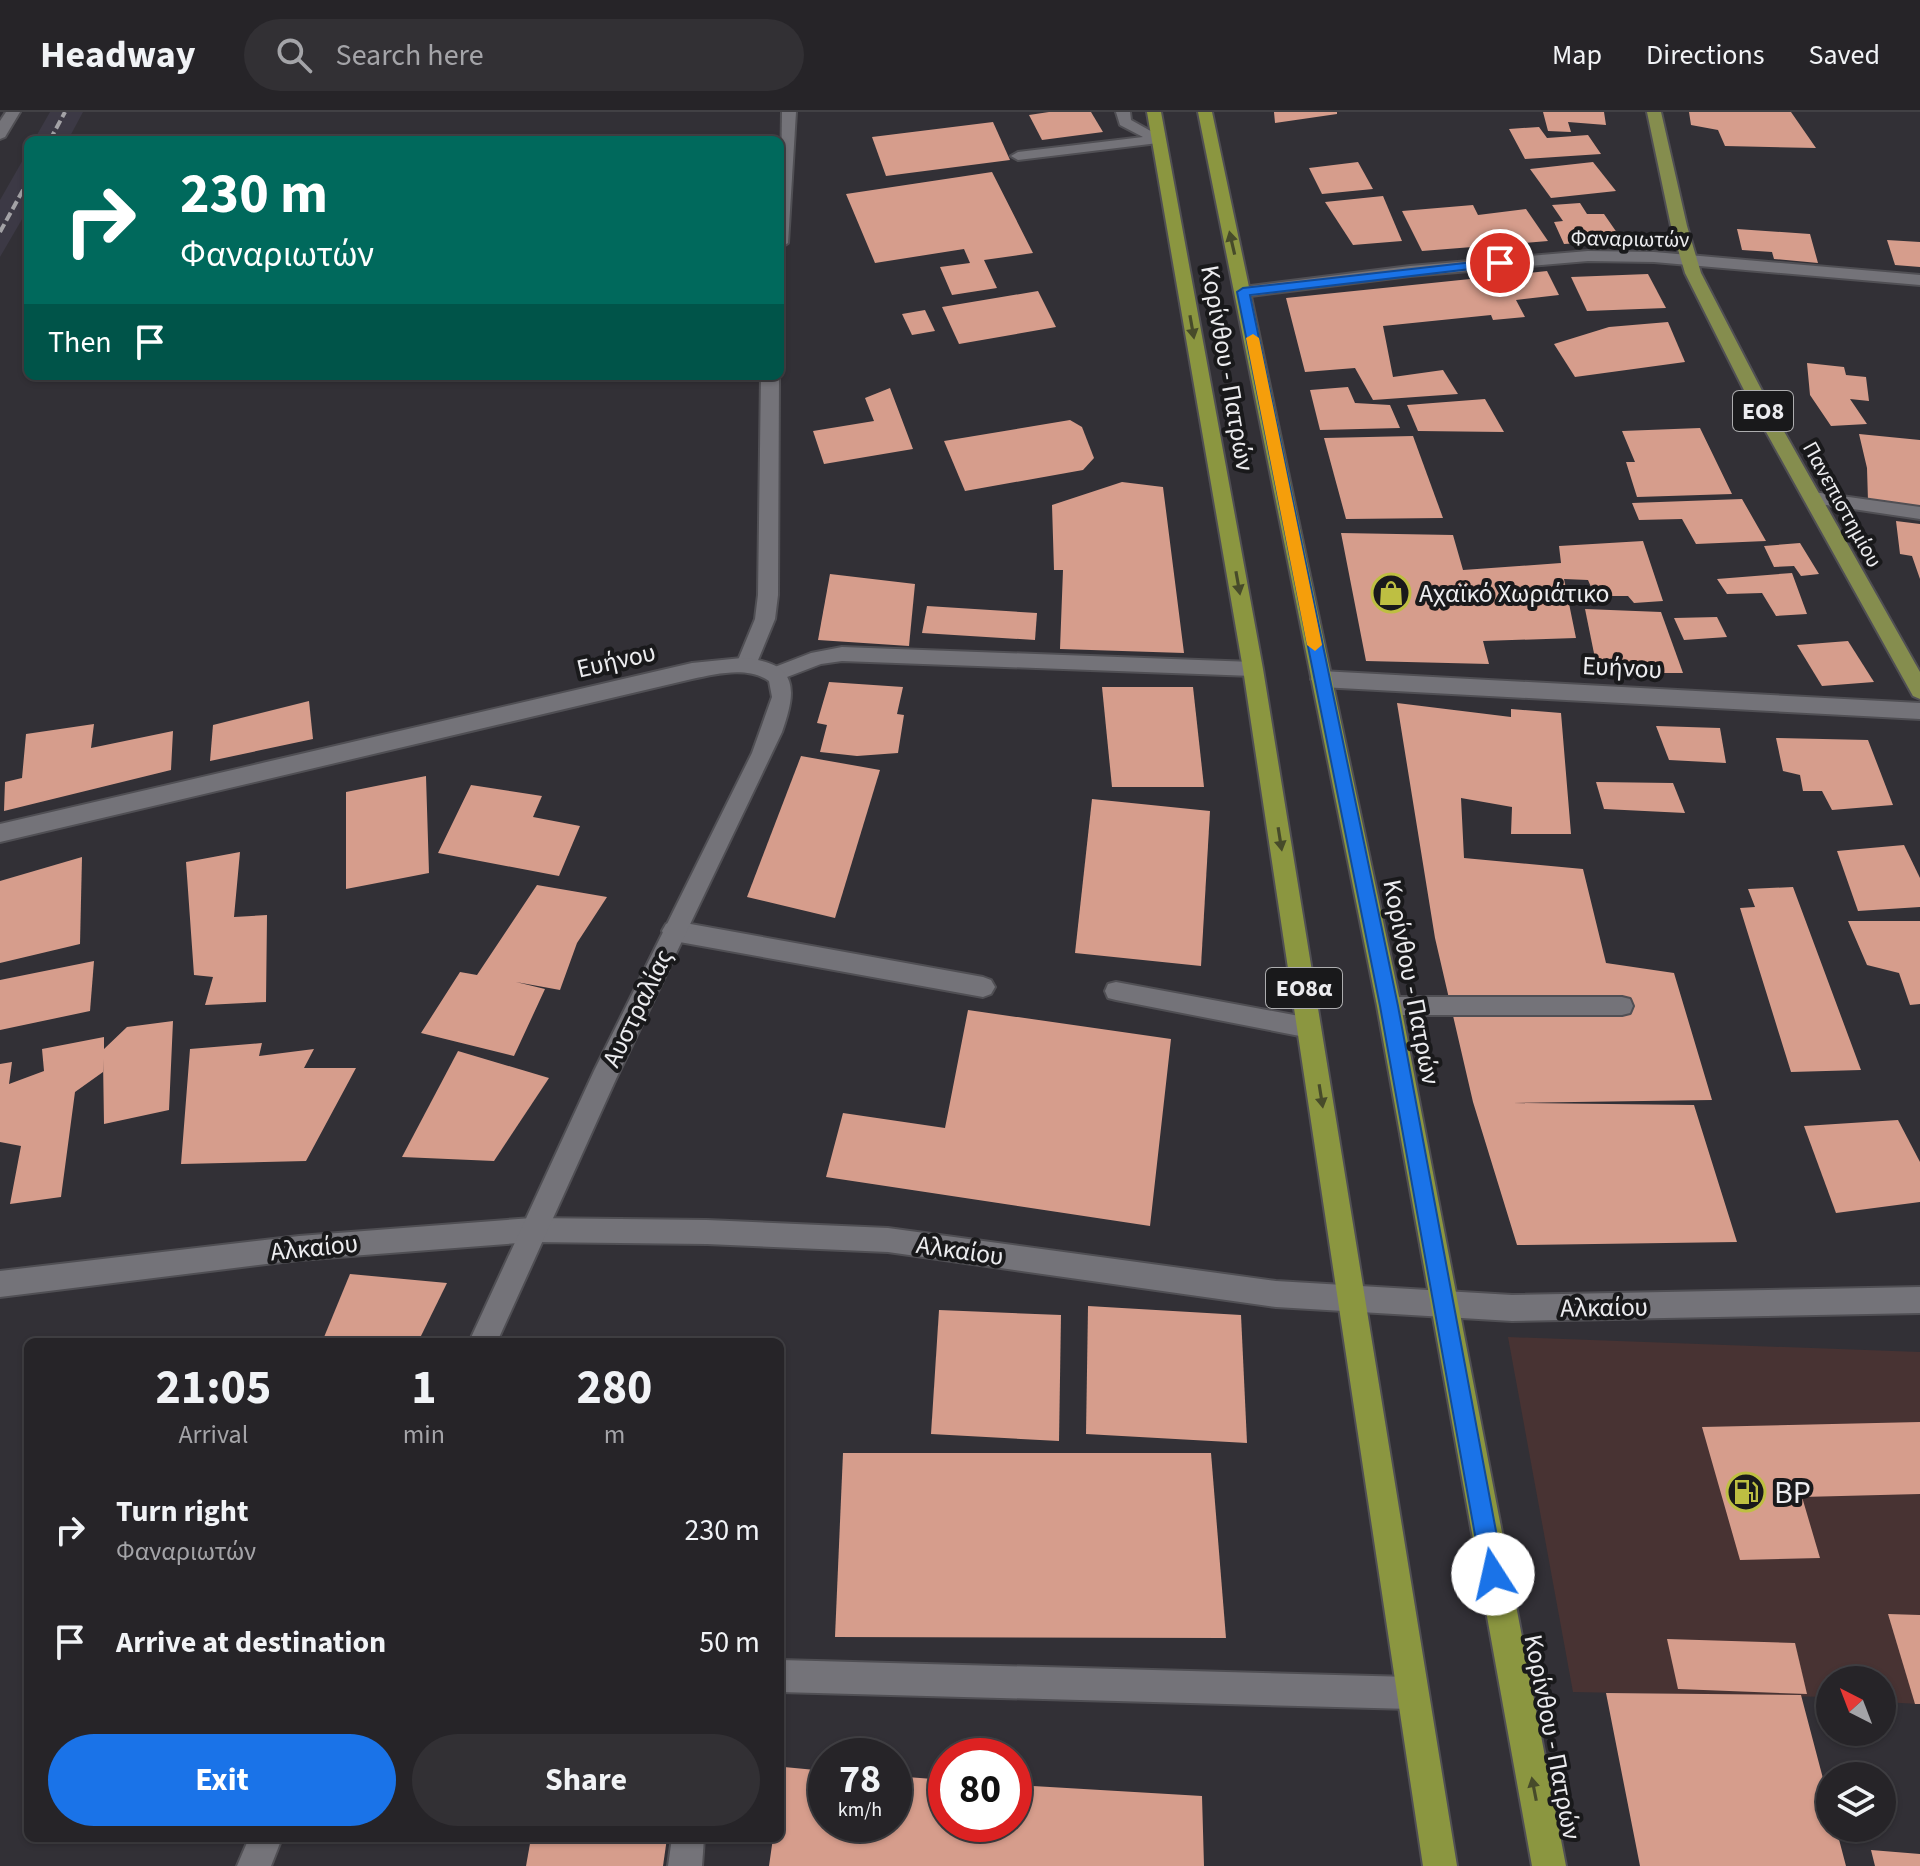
<!DOCTYPE html>
<html lang="en">
<head>
<meta charset="utf-8">
<style>
  :root { --surface:#262428; --page:#323034; --text:#f1f3f6; --muted:#a4a4a8; --line:#424145; --accent:#1a73e8 }
  body { margin:0; font-family:"Source Sans 3",sans-serif; background:var(--page); color:var(--text); height:100vh; display:flex; flex-direction:column; font-size:30px; white-space:nowrap }
  * { box-sizing:border-box; margin:0 }
  p { font-size:26px; color:var(--muted) }
  .icon { flex:none; width:44px; height:44px; fill:none; stroke:currentColor; stroke-width:2; stroke-linecap:round; stroke-linejoin:round }
  .map { position:relative; flex:1; overflow:hidden }
  .drawer { position:absolute; left:24px; top:1226px; width:760px; height:504px; display:flex; flex-direction:column; background:var(--surface); border-radius:12px; box-shadow:0 2px 6px #0004,0 0 0 2px var(--line) }
  .drawer>* { flex:none }
  .hud { position:absolute; left:24px; top:24px; width:760px; height:244px; border-radius:12px; box-shadow:0 2px 6px #0004,0 0 0 2px var(--line); background:#00695c; color:#fff; overflow:hidden }
  .needle { width:52px; rotate:318deg }
  .tools { position:absolute; left:1816px; top:1554px; display:grid; gap:16px }
  .tools a { display:grid; place-items:center; width:80px; height:80px; border-radius:50%; background:var(--surface); box-shadow:0 2px 6px #0004,0 0 0 2px var(--line); font-size:40px }
  .speed { position:absolute; left:808px; top:1626px; display:flex; gap:16px; font-size:40px; font-weight:700; text-align:center }
  .speed>* { display:grid; place-content:center; width:104px; height:104px; border-radius:50%; background:var(--surface); box-shadow:0 2px 6px #0004,0 0 0 2px var(--line); line-height:1 }
  .speed small { font-size:20px; font-weight:400 }
  .speed .limit { border:12px solid #d22; background:#fff; color:#111 }
  .pin { position:absolute; display:grid; place-items:center; width:68px; height:68px; color:#fff; margin:-34px; border:4px solid #fff; border-radius:50%; box-shadow:0 2px 8px #0007 }
  .me { position:absolute; width:88px; margin:-44px; rotate:350deg; stroke-linejoin:round; filter:drop-shadow(0 0 6px #0008) }
  .turn { display:flex; align-items:center; gap:28px; height:168px; padding:0 24px; font-size:36px }
  .turn .icon { width:104px; height:104px; stroke-width:2.5 }
  .turn b { display:block; font-size:56px; line-height:68px }
  .then { display:flex; align-items:center; height:76px; padding:0 24px; background:#0003; gap:16px; font-size:30px }
  .eta { display:flex; justify-content:space-evenly; align-items:center; height:136px; text-align:center }
  .eta b { font-size:48px; font-weight:700; line-height:56px }
  .action { display:flex; gap:16px; margin-top:auto; padding:16px 24px }
  .action a { flex:1; height:92px; border-radius:48px; background:var(--accent); color:#fff; font-size:32px; font-weight:700; line-height:92px; text-align:center }
  .action a+a { background:var(--page); color:var(--text) }
  ul { padding:0; list-style:none }
  li { display:flex; align-items:center; gap:24px; height:112px; padding:0 24px }
  li div { flex:1 }
  li b { display:block; font-size:30px }
  li em { font-style:normal }
  header { display:flex; align-items:center; gap:48px; box-sizing:border-box; height:112px; padding:0 40px; background:var(--surface); border-bottom:2px solid var(--line) }
  header strong { font-size:38px }
  nav { display:flex; gap:44px; margin-inline-start:auto; font-size:28px }
  .search { width:560px; height:72px; background:var(--page); display:flex; align-items:center; gap:20px; box-sizing:border-box; padding:0 28px; border-radius:44px; color:var(--muted); font-size:30px }
  .map>svg:first-child { display:block }
  .commercial { fill:#483333 }
  .built { fill:#3c3945 }
  .building { fill:#d69d8c }
  .lines { fill:none; stroke-linecap:round; stroke-linejoin:round }
  .service-casing { stroke:#504f54; stroke-width:4 }
  .minor-casing { stroke:#504f54; stroke-width:4 }
  .tertiary-casing { stroke:#504f54; stroke-width:4 }
  .primary-casing { stroke:#504f54; stroke-width:4 }
  .trunk-casing { stroke:#504f54; stroke-width:4 }
  .service { fill:#747379; fill-rule:evenodd }
  .minor { fill:#747379; fill-rule:evenodd }
  .tertiary { fill:#747379; fill-rule:evenodd }
  .primary { fill:#858d4e; fill-rule:evenodd }
  .trunk { fill:#8b9640; fill-rule:evenodd }
  .rail { stroke:#a3a2a6; stroke-width:4; stroke-dasharray:9 4; stroke-linecap:butt }
  .oneway { fill:#474b2a }
  .route { fill:#1a73e8; stroke:#114b97; stroke-width:2 }
  .slow { fill:#f59e0b }
  .labels { text-anchor:middle; stroke-width:8; stroke-linejoin:round; paint-order:stroke }
  .far-street-label { font-size:22px; fill:#ececef; stroke:#19191b }
  .shield { fill:#19191b; stroke:#adadaf; stroke-width:2 }
  .shield-label { font-size:24px; font-weight:bold; fill:#ececef }
  .street-label { font-size:26px; fill:#ececef; stroke:#19191b }
  .poi-label { font-size:26px; fill:#ececef; stroke:#19191b; text-anchor:start }
  .near-poi-label { font-size:32px; fill:#ececef; stroke:#19191b; text-anchor:start }
</style>
</head>
<body>
<header>
<strong>Headway</strong>
<div class="search"><svg class="icon" aria-label="search" viewBox="0 0 24 24"><circle cx="10" cy="10" r="6"/><path d="M15 15l6 6"/></svg>Search here</div>
<nav><a>Map</a><a>Directions</a><a>Saved</a></nav>
</header>
<div class="map">
<svg width="1920" height="1754" viewBox="0 0 1920 1754">
  <rect width="100%" height="100%" fill="#323036"/>
  <path class="commercial" d="M1508,1225L1920,1240V1592L1882,1590V1568H1830V1585L1573,1580Z"/>
  <g class="built">
    <path d="M50,0H83L68,28H34Z"/>
    <path d="M28,39V97L0,145V88Z"/>
  </g>
  <g class="building">
    <path d="M1049,0H1091L1103,20L1042,28L1029,3Z"/>
    <path d="M1274,0H1337V2L1275,11Z"/>
    <path d="M1543,0H1604L1606,13L1568,10L1571,20L1548,19Z"/>
    <path d="M1689,0H1791L1816,36L1725,34L1718,18L1691,13Z"/>
    <path d="M993,10L1010,48L886,64L872,25Z"/>
    <path d="M1539,15L1547,26L1588,23L1601,42L1525,47L1509,17Z"/>
    <path d="M1358,50L1373,77L1322,82L1309,56Z"/>
    <path d="M1593,50L1616,79L1551,86L1530,57Z"/>
    <path d="M992,60L1033,141L984,148L997,176L952,183L940,155L970,151L964,137L875,151L846,82Z"/>
    <path d="M1383,84L1402,129L1353,133L1325,90Z"/>
    <path d="M1580,91L1587,102H1604L1622,128L1564,132L1554,110L1563,109L1552,93Z"/>
    <path d="M1473,93L1478,103L1526,97L1548,129L1422,139L1402,99Z"/>
    <path d="M1737,117L1810,122L1818,151L1774,147L1772,140L1742,138Z"/>
    <path d="M1887,128L1920,130V155L1895,153Z"/>
    <path d="M1547,159L1559,183L1516,188L1525,205L1493,208L1491,203L1383,214L1393,265L1443,258L1458,282L1373,288L1355,256L1305,260L1286,186Z"/>
    <path d="M1648,162L1666,196L1587,199L1571,165Z"/>
    <path d="M1038,179L1056,215L959,232L942,195Z"/>
    <path d="M925,198L935,219L912,223L902,202Z"/>
    <path d="M1668,210L1685,250L1575,265L1554,232L1609,215Z"/>
    <path d="M1807,251L1844,255L1846,263L1866,265L1869,289L1850,287L1867,312L1831,314L1810,283Z"/>
    <path d="M1348,275L1355,291L1390,293L1400,316L1320,318L1310,278Z"/>
    <path d="M890,276L913,337L824,352L813,319L874,309L865,286Z"/>
    <path d="M1485,287L1504,320L1418,319L1407,293Z"/>
    <path d="M1070,308L1082,315L1094,346L1083,358L965,379L944,329Z"/>
    <path d="M1700,316L1732,382L1637,385L1626,350H1635L1622,319Z"/>
    <path d="M1859,322L1920,328V394L1868,389L1867,356Z"/>
    <path d="M1413,324L1443,406L1346,407L1324,326Z"/>
    <path d="M1122,370L1163,375L1184,541L1060,537L1063,458H1054L1052,393Z"/>
    <path d="M1742,387L1766,429L1696,432L1682,407L1639,408L1632,391Z"/>
    <path d="M1896,409L1920,412V467L1912,444L1900,442Z"/>
    <path d="M1341,421L1453,423L1463,458L1561,451L1559,434L1643,429L1663,489L1634,491L1628,484H1595L1588,468L1564,467L1576,526L1483,529L1489,552L1366,549Z"/>
    <path d="M1800,431L1819,462L1801,464L1794,454L1774,455L1764,434Z"/>
    <path d="M1792,461L1807,502L1776,504L1762,481L1727,482L1717,467Z"/>
    <path d="M830,462L915,472L909,534L818,528Z"/>
    <path d="M927,494L1037,501L1035,528L922,521Z"/>
    <path d="M1585,497L1661,500L1683,561H1598Z"/>
    <path d="M1717,505L1727,525L1684,528L1674,506Z"/>
    <path d="M1848,529L1874,570L1822,574L1797,533Z"/>
    <path d="M829,570L903,575L897,602L904,603L898,641L857,644L820,640L827,613L817,611Z"/>
    <path d="M1102,575H1193L1204,675H1112Z"/>
    <path d="M309,589L313,627L210,649L213,613Z"/>
    <path d="M1397,591L1511,605V597L1561,601L1571,722H1511L1512,695L1461,686L1464,746L1583,757L1606,851L1674,861L1712,988L1513,991L1694,993L1737,1130L1517,1133L1473,990L1435,826Z"/>
    <path d="M94,612L91,636L173,619L171,658L4,699L5,670L22,666L26,622Z"/>
    <path d="M1656,614L1720,616L1726,651L1669,648Z"/>
    <path d="M1776,626L1868,628L1893,693L1832,698L1822,679H1803L1800,663L1783,659Z"/>
    <path d="M801,644L880,658L835,806L747,785Z"/>
    <path d="M426,664L429,761L346,777V680Z"/>
    <path d="M1596,670L1673,671L1685,701L1604,697Z"/>
    <path d="M471,673L542,684L533,705L580,714L559,764L438,741Z"/>
    <path d="M1092,687L1210,699L1201,854L1075,841Z"/>
    <path d="M1904,733L1920,766V795L1858,799L1837,739Z"/>
    <path d="M240,740L234,805L267,803L266,890L205,893L213,865L194,863L186,750Z"/>
    <path d="M82,745L80,832L0,851V769Z"/>
    <path d="M537,773L607,785L577,831L560,878L516,870L545,877L514,944L421,921L460,860L477,863Z"/>
    <path d="M1793,775L1861,958L1791,960L1740,796L1755,795L1748,777Z"/>
    <path d="M1848,809H1920V892L1910,893L1899,861L1867,853Z"/>
    <path d="M94,849L90,899L0,918V868Z"/>
    <path d="M968,898L1171,927L1150,1114L826,1065L843,1001L945,1016Z"/>
    <path d="M173,909L169,998L104,1012L103,947V960L75,980L61,1085L10,1092L21,1034L0,1030V952L12,950L9,972L44,959L42,937L104,925V937L127,915Z"/>
    <path d="M262,931L259,944L314,937L304,956H356L306,1049L181,1052L190,937Z"/>
    <path d="M458,939L549,966L494,1049L402,1045Z"/>
    <path d="M1898,1008L1920,1050V1090L1836,1101L1804,1014Z"/>
    <path d="M350,1162L447,1171L418,1230H322Z"/>
    <path d="M1088,1194L1241,1203L1247,1331L1086,1322Z"/>
    <path d="M939,1198L1061,1203L1059,1329L931,1322Z"/>
    <path d="M1920,1310V1382L1802,1385L1820,1446L1740,1448L1702,1315Z"/>
    <path d="M843,1341H1211L1226,1526L835,1525Z"/>
    <path d="M1888,1502L1920,1503V1592H1915Z"/>
    <path d="M1667,1527L1795,1531L1807,1582L1678,1577Z"/>
    <path d="M1606,1581L1801,1583L1830,1693V1716H1836L1846,1754H1640Z"/>
    <path d="M784,1655L826,1659V1712H894V1664L946,1668V1712H1014V1673L1202,1684L1204,1754H769L773,1726H780V1682Z"/>
    <path d="M531,1726H667L663,1754H526Z"/>
    <path d="M1871,1738L1920,1742V1754H1875Z"/>
  </g>
  <g class="lines">
    <defs>
      <g id="service">
        <path d="M1116,0H1130L1131,8L1165,27L1158,31L1018,48L1011,44L1018,40L1143,25L1120,13Z"/>
        <path d="M842,535L1253,550L1262,557L1253,564L842,549L821,552L774,570L764,563L767,558L811,541Z"/>
        <path d="M1116,870L1310,906L1318,909L1321,916L1318,923L1310,926L1116,888L1108,886L1105,879L1108,872Z"/>
        <path d="M1389,885H1622L1630,887L1633,894L1630,901L1622,903H1389L1381,901L1378,894L1381,887Z"/>
      </g>
      <g id="minor">
        <path d="M6,0H20L5,25L0,27V9Z"/>
        <path d="M782,0H796L788,131L780,136Z"/>
        <path d="M1588,139L1654,140L1920,163V173L1654,150L1588,149L1410,164L1243,185L1235,180L1243,175L1410,154Z"/>
        <path d="M761,264H779L778,483L775,507L756,553L753,558H739L736,553L755,507L758,483Z"/>
        <path d="M1813,380L1920,395V407L1806,390L1804,386L1806,382Z"/>
        <path d="M1321,559L1920,591V607L1321,575L1314,572L1311,567L1314,562Z"/>
        <path d="M674,809L983,865L991,868L995,875L991,882L983,885L674,829L666,826L662,819L666,812Z"/>
        <path d="M532,1106L707,1108L888,1116L1276,1169L1512,1183L1920,1175V1201L1512,1209L1276,1195L888,1140L707,1132L532,1130L299,1148L0,1185V1159L299,1124Z"/>
        <path d="M780,1548L1411,1565L1422,1570L1427,1581L1422,1592L1411,1597L780,1580Z"/>
        <path d="M672,1726H704L702,1754H668Z"/>
      </g>
      <g id="tertiary">
        <path d="M742,546C797,550 798,575 782,620L616,967L497,1230H469L594,959L752,641L772,585L769,569C747,554 717,562 692,567L0,730V712L692,551Z"/>
        <path d="M249,1726H282L271,1754H237Z"/>
      </g>
      <path id="primary" d="M1647,0H1661L1687,114L1701,161L1773,300L1920,560V587L1913,584L1755,300L1685,161L1671,114Z"/>
      <g id="trunk">
        <path d="M1147,0H1161L1263,557L1457,1754H1423L1243,557Z"/>
        <path d="M1198,0H1212L1401,894L1566,1754H1532L1377,894Z"/>
      </g>
    </defs>
    <use href="#service" class="service-casing"/>
    <use href="#minor" class="minor-casing"/>
    <use href="#tertiary" class="tertiary-casing"/>
    <use href="#primary" class="primary-casing"/>
    <use href="#trunk" class="trunk-casing"/>
    <use href="#service" class="service"/>
    <use href="#minor" class="minor"/>
    <use href="#tertiary" class="tertiary"/>
    <use href="#primary" class="primary"/>
    <use href="#trunk" class="trunk"/>
    <g class="rail">
      <path d="M50,28L65,0"/>
      <path d="M0,120L28,69"/>
    </g>
  </g>
  <defs><path id="oneway-solid" d="M-6-.8H1V-3.2L6.5 0L1 3.2V.8H-6Z" transform="scale(2)"/></defs>
  <g class="oneway">
    <use href="#oneway-solid" transform="translate(1232 131) rotate(-103)"/>
    <use href="#oneway-solid" transform="translate(1192 215) rotate(80)"/>
    <use href="#oneway-solid" transform="translate(1238 471) rotate(80)"/>
    <use href="#oneway-solid" transform="translate(1280 727) rotate(81)"/>
    <use href="#oneway-solid" transform="translate(1321 984) rotate(81)"/>
    <use href="#oneway-solid" transform="translate(1534 1677) rotate(-101)"/>
  </g>
  <path class="route" d="M1500,147L1504,148V153L1250,183L1398,894L1504,1462L1501,1470L1493,1473L1485,1470L1482,1462L1380,894L1237,180L1243,176Z"/>
  <path class="slow" d="M1253,222L1259,226L1322,533L1315,539L1307,533L1246,226Z"/>
  <defs>
    <symbol id="shop-ring" viewBox="-11 -11 22 22"><circle r="9.5" fill="#19191b" stroke="#bebf42" stroke-width="1.5"/><path d="M-5-2.5h2.3a2.7 3.5 0 0 1 5.4 0H5L5.5 6h-11ZM-1.5-2.5h3a1.5 2.3 0 0 0-3 0Z" fill="#bebf42"/></symbol>
    <symbol id="fuel-ring" viewBox="-11 -11 22 22"><circle r="9.5" fill="#19191b" stroke="#bebf42" stroke-width="1.5"/><path d="M-5.5-6h7V0h2V4h1.3V-2.5L3-4.5l.8-.8L6-3V5H2.5V1h-1V6h-7ZM-4.2-4.7v3.2H.2V-4.7Z" fill="#bebf42"/></symbol>
  </defs>
  <g fill-rule="evenodd">
    <use href="#shop-ring" x="1369" y="459" width="44" height="44"/>
    <use href="#fuel-ring" x="1724" y="1358" width="44" height="44"/>
  </g>
  <g class="labels">
    <g class="far-street-label">
      <text transform="translate(1630 126) rotate(1)" y="8">Φαναριωτών</text>
      <text transform="translate(1843 392) rotate(61)" y="8">Πανεπιστημίου</text>
    </g>
    <g class="shield">
      <rect x="1733" y="279" width="60" height="40" rx="6"/>
      <rect x="1266" y="856" width="76" height="40" rx="6"/>
    </g>
    <g class="shield-label">
      <text x="1763" y="307">ΕΟ8</text>
      <text x="1304" y="884">ΕΟ8α</text>
    </g>
    <g class="street-label">
      <text transform="translate(1228 256) rotate(80)" y="9">Κορίνθου - Πατρών</text>
      <text transform="translate(616 548) rotate(-13)" y="9">Ευήνου</text>
      <text transform="translate(1622 555) rotate(3)" y="9">Ευήνου</text>
      <text transform="translate(1412 870) rotate(79)" y="9">Κορίνθου - Πατρών</text>
      <text transform="translate(637 896) rotate(-64)" y="9">Αυστραλίας</text>
      <text transform="translate(314 1135) rotate(-6)" y="9">Αλκαίου</text>
      <text transform="translate(960 1138) rotate(8)" y="9">Αλκαίου</text>
      <text transform="translate(1604 1195) rotate(-1)" y="9">Αλκαίου</text>
      <text transform="translate(1553 1625) rotate(79)" y="9">Κορίνθου - Πατρών</text>
    </g>
    <g class="poi-label">
      <text x="1419" y="490">Αχαϊκό Χωριάτικο</text>
    </g>
    <g class="near-poi-label">
      <text x="1774" y="1391">BP</text>
    </g>
  </g>
</svg>
<div class="tools">
<a><svg class="needle" viewBox="-14 -14 28 28"><path d="M0-13l5 13h-10z" fill="#e53935"/><path d="M0 13l5-13h-10z" fill="#a4a4a8"/></svg></a>
<a><svg class="icon" aria-label="layers" viewBox="0 0 24 24"><path d="M12 4l9 5-9 5-9-5zM3 14l9 5 9-5"/></svg></a>
</div>
<div class="speed"><div>78<small>km/h</small></div><div class="limit">80</div></div>
<div class="pin" style="left:1500px;top:151px;background:#d93025"><svg class="icon" aria-label="arrive" viewBox="0 0 24 24"><path d="M6 21V4h12l-3 4 3 4H6"/></svg></div>
<svg class="me" style="left:1493px;top:1462px" viewBox="-20 -20 40 40"><circle r="19" fill="#fff"/><path d="M0-13L10 11 0 6-10 11z" fill="#1a73e8"/></svg>
<div class="hud">
<div class="turn"><svg class="icon" aria-label="right" viewBox="0 0 24 24"><path d="M7 20v-9h11M14 6l5 5-5 5"/></svg><div><b>230 m</b>Φαναριωτών</div></div>
<div class="then">Then<svg class="icon" aria-label="arrive" viewBox="0 0 24 24"><path d="M6 21V4h12l-3 4 3 4H6"/></svg></div>
</div>
<section class="drawer">
<div class="eta">
<div><b>21:05</b><p>Arrival</p></div>
<div><b>1</b><p>min</p></div>
<div><b>280</b><p>m</p></div>
</div>
<ul>
<li><svg class="icon" aria-label="right" viewBox="0 0 24 24"><path d="M7 20v-9h11M14 6l5 5-5 5"/></svg><div><b>Turn right</b><p>Φαναριωτών</p></div><em>230 m</em></li>
<li><svg class="icon" aria-label="arrive" viewBox="0 0 24 24"><path d="M6 21V4h12l-3 4 3 4H6"/></svg><div><b>Arrive at destination</b></div><em>50 m</em></li>
</ul>
<div class="action"><a>Exit</a><a>Share</a></div>
</section>
</div>
</body>
</html>
